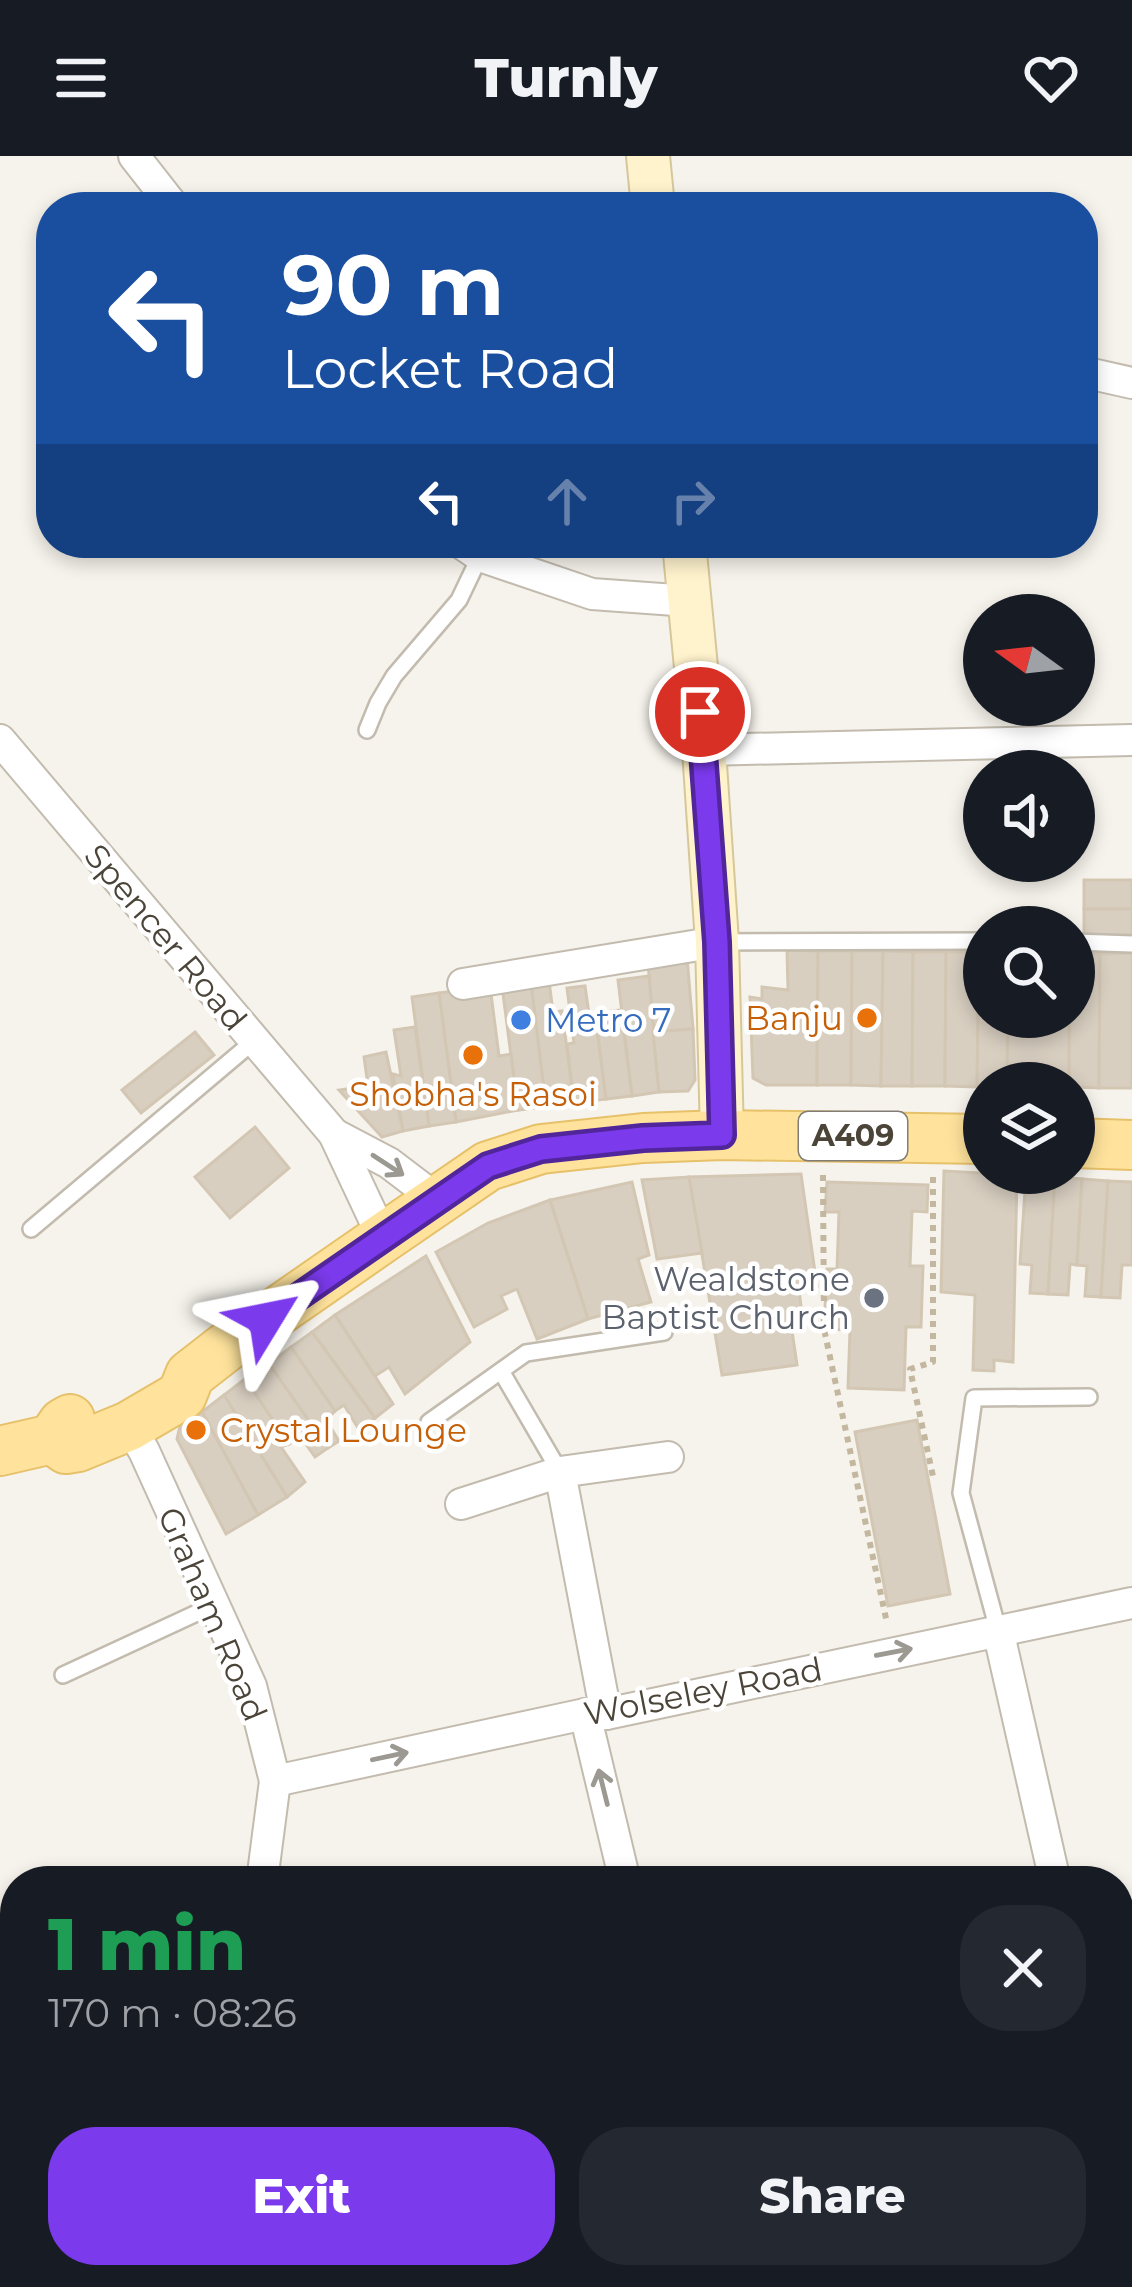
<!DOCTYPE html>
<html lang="en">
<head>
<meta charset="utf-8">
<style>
  :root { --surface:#171b24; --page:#242831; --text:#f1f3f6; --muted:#9ea1a6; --accent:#7c3aed }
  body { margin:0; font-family:Montserrat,sans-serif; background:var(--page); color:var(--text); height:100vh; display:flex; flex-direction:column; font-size:45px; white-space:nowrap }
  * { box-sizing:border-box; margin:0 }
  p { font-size:39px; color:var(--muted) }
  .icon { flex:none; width:66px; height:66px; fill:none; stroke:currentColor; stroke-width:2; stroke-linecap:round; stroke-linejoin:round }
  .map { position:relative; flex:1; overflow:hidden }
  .sheet { position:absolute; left:0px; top:1710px; width:1134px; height:423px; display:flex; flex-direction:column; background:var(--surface); border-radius:48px 48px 0 0; box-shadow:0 6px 18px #0003 }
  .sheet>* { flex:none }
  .hud { position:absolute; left:36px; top:36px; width:1062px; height:366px; border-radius:48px; box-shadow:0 6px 18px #0003; background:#1a4fa0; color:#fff; overflow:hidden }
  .needle { width:78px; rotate:285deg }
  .buttons { position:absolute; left:963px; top:438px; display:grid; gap:24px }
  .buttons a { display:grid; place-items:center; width:132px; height:132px; border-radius:50%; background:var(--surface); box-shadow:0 6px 18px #0003; font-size:60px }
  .pin { position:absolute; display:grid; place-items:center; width:102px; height:102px; color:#fff; margin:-51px; border:6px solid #fff; border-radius:50%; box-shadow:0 3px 12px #0007 }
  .me { position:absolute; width:132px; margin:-66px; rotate:55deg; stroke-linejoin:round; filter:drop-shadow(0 0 9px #0008) }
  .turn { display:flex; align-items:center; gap:42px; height:252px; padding:0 48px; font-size:54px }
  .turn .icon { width:156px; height:156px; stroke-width:2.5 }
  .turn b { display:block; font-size:84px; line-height:102px }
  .lanes { display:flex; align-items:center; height:114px; padding:0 48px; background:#0003; justify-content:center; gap:60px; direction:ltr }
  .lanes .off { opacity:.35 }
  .round { display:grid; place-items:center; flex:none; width:126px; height:126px; border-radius:48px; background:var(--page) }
  .overview { display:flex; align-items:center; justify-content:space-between; height:204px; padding:0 48px }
  h1 { font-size:72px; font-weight:800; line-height:90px; color:#1e9e55 }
  .cta { display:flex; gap:24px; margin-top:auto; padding:24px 48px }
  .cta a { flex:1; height:138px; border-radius:48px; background:var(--accent); color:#fff; font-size:48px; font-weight:800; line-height:138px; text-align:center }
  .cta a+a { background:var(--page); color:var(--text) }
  header { display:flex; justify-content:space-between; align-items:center; height:156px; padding:0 48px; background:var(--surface); font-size:54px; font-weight:800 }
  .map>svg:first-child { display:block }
  .building { fill:#d8cfc1; stroke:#d3c7b4; stroke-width:3 }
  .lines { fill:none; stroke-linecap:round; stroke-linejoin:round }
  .lane-casing { stroke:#c2bbae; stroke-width:20 }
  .street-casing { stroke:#c2bbae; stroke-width:34 }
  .secondary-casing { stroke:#d6c79b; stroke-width:46 }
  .primary-casing { stroke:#e6c16a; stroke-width:52 }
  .path { stroke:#c4b79f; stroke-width:6; stroke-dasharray:6 6; stroke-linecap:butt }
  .lane { stroke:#fff; stroke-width:15 }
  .street { stroke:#fff; stroke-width:30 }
  .secondary { stroke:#fff3cd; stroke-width:42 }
  .primary { stroke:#ffe39c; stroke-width:48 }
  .oneway { stroke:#9c9892 }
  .route-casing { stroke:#51269a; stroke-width:30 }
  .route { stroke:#7c3aed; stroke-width:21 }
  .food-dot { fill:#e8710a; stroke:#fff; stroke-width:4.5 }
  .shop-dot { fill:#3f7fe0; stroke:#fff; stroke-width:4.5 }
  .worship-dot { fill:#6b7280; stroke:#fff; stroke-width:4.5 }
  .labels { text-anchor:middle; stroke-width:9; stroke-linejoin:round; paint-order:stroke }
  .shield { fill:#fff; stroke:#817c74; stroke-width:3 }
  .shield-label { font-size:30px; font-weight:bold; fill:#4b4439 }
  .street-label { font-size:33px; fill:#4b4439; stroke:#fff }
  .food-label { font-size:33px; fill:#c56008; stroke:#fff; text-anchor:end }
  .shop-label { font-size:33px; fill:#366cbe; stroke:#fff; text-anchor:start }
  .worship-label { font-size:33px; fill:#5b616d; stroke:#fff; text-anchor:end }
</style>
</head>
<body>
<header><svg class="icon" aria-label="menu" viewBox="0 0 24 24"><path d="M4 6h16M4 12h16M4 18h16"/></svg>Turnly<svg class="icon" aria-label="heart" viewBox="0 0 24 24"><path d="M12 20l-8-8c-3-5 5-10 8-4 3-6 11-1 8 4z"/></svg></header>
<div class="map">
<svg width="1132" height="2131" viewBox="0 0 1132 2131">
  <rect width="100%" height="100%" fill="#f6f3ec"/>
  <g class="building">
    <rect x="1084" y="724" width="48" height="29"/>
    <rect x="1084" y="753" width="48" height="26"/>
    <path d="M787,794L818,795L817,929H766L753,922L750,841L762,843V831L788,834Z"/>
    <path d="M818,795H852L851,929H817Z"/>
    <path d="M852,795H883L881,930L851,929Z"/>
    <path d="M883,795L913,796L912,930H881Z"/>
    <path d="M913,796H946L945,930H912Z"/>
    <path d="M946,796H979L977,931L945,930Z"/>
    <path d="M979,796H984V861H1008L1007,927H984V931H977Z"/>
    <path d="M1074,797L1100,798L1099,932L1074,931V927H1069V861H1074Z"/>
    <path d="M1132,797V932H1099L1100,798Z"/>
    <path d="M687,801L693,873L653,876L648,805Z"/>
    <path d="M649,820L659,936L632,940L618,824Z"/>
    <path d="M549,825L553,856L562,855L574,947L546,951L531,827Z"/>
    <path d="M531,827L546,951L518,954L502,830Z"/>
    <path d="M490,830L499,900L511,898L518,954L456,966L439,837Z"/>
    <path d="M585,830L589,858L595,857L606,943L574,947L567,888L574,887L567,832Z"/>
    <path d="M439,837L456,966L429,970L412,841Z"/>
    <path d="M621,854L632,940L606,943L595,857Z"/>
    <path d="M1008,861H1069V927H1007Z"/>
    <path d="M415,871L429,970L403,975L393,918L401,920L394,874Z"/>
    <path d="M693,873L695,924L688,935L659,936L653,876Z"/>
    <path d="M195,876L214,899L141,957L122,934Z"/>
    <path d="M386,896L403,975L382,981L339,934L368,930L364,901Z"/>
    <path d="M255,971L289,1012L230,1062L195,1021Z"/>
    <path d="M944,1015L1017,1019L1013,1206L994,1204V1215L973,1214L975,1139L941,1136Z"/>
    <path d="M801,1018L817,1130L799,1134L803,1166L791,1168L797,1209L722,1219L689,1021Z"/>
    <path d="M1026,1020L1055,1021L1048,1138L1030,1137L1032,1109L1020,1108Z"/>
    <path d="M689,1021L702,1097L657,1103L642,1024Z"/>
    <path d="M1055,1021L1082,1023L1077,1109L1070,1108L1068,1139L1048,1138Z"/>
    <path d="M1082,1023L1108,1025L1101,1141L1085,1140L1087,1110L1077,1109Z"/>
    <path d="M1108,1025L1132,1026V1109H1122L1120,1142L1101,1141Z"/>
    <path d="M632,1026L649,1099L638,1103L651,1146L588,1163L550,1044Z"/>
    <path d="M827,1026L928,1029L927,1056L912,1055L910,1110H923L921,1171H906L904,1234L848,1232L850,1174L824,1173L827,1113H837L839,1056H825Z"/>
    <path d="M550,1044L588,1163L537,1183L517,1133L501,1140L507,1153L474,1171L436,1096L488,1067Z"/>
    <path d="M426,1100L470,1186L405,1238L389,1211L375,1220L335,1159Z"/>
    <path d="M335,1159L393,1248L375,1262L312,1176Z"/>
    <path d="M312,1176L375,1262L358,1272L344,1249L335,1255L291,1191Z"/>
    <path d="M291,1191L335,1255L326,1264L339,1285L328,1292L269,1208Z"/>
    <path d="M269,1208L328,1292L315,1301L300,1280L289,1288L245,1223Z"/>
    <path d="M245,1223L289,1288L281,1291L305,1326L287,1341L224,1239Z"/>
    <path d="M224,1239L287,1341L258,1359L202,1256Z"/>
    <path d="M202,1256L258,1359L226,1378L177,1283L180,1270Z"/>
    <path d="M917,1264L950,1438L888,1450L855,1276Z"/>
  </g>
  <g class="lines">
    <defs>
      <g id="lane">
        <path d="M367,574L378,547L394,520L459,444L480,400"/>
        <path d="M717,786L984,785"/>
        <path d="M1074,786L1132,788"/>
        <path d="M31,1073L254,885"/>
        <path d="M501,1215L560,1316"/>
        <path d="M429,1266L526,1197L664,1176"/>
        <path d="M998,1474L961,1337L974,1242L1089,1241"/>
        <path d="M63,1519L214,1449"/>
      </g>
      <g id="street">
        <path d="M134,0L174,51"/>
        <path d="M1083,216L1132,227"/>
        <path d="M461,387L480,400L592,438L689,445"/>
        <path d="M0,584L334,978L383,1082"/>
        <path d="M704,594L1132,584"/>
        <path d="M463,828L717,786"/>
        <path d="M334,978L389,1007L439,1045"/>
        <path d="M129,1270L144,1295L251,1530L275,1625L262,1725"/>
        <path d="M461,1348L560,1316"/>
        <path d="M998,1474L1055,1725"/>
        <path d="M585,1558L625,1725"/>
        <path d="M606,1558L560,1316L668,1301"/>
        <path d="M275,1625L585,1558H606L1132,1447"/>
        <path d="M1119,2016L1132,2077"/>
        <path d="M283,2118L285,2131"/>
        <path d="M711,2118L713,2131"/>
      </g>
      <g id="secondary">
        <path d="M648,0L653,51"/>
        <path d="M684,387L704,594L717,786L722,979"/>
      </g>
      <g id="primary">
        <path d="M1074,987L1132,989"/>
        <path d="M52,1283L66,1293L78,1291L129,1270L182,1239L190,1219L226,1191L383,1082L488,1010L541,993L643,982L722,979L984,983"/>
        <path d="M0,1295L52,1283L63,1267L70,1263"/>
      </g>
    </defs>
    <use href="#lane" class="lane-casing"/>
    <use href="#street" class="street-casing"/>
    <use href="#secondary" class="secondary-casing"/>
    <use href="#primary" class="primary-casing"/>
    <g class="path">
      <path d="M823,1019L824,1173L887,1467"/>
      <path d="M933,1021V1206L910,1213L934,1325"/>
    </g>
    <use href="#lane" class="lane"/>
    <use href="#street" class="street"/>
    <use href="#secondary" class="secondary"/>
    <use href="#primary" class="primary"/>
  </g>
  <defs><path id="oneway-shaft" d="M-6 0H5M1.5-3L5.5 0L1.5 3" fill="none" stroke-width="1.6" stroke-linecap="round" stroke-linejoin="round" transform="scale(3)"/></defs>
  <g class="oneway">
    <use href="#oneway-shaft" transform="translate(388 1009) rotate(33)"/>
    <use href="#oneway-shaft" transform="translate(894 1496) rotate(-11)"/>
    <use href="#oneway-shaft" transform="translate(390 1600) rotate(-12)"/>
    <use href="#oneway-shaft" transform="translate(603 1631) rotate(-104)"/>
  </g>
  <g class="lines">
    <defs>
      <path id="route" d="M266,1163L488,1010L541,993L643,982L722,979L717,786L700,556"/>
    </defs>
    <use href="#route" class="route-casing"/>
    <use href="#route" class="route"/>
  </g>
  <g class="food-dot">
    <circle cx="867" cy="862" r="12"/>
    <circle cx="473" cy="899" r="12"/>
    <circle cx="196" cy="1274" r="12"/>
  </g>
  <circle class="shop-dot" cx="521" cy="864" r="12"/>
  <circle class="worship-dot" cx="874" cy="1142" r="12"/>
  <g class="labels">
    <rect class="shield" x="799" y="956" width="108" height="48" rx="9"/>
    <g class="shield-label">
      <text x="853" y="990">A409</text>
    </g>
    <g class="street-label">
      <text transform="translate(166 781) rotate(50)" y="12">Spencer Road</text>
      <text transform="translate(213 1458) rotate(67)" y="12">Graham Road</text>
      <text transform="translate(703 1535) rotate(-11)" y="12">Wolseley Road</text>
    </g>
    <g class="food-label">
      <text x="843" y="874">Banju</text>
      <text x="473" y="950" text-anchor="middle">Shobha's Rasoi</text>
      <text x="220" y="1286" text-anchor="start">Crystal Lounge</text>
    </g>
    <g class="shop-label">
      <text x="545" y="876">Metro 7</text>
    </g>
    <g class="worship-label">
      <text x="850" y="1135">Wealdstone<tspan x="850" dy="38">Baptist Church</tspan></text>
    </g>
  </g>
</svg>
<div class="buttons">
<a><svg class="needle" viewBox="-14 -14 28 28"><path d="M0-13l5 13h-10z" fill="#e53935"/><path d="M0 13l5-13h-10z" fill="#9ea1a6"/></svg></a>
<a><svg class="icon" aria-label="sound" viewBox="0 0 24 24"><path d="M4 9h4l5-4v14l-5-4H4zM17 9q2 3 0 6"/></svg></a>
<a><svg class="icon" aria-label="search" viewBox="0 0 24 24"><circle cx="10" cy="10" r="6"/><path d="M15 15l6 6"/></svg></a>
<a><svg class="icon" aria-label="layers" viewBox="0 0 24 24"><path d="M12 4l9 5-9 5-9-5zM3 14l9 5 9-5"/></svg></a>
</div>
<div class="pin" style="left:700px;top:556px;background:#d93025"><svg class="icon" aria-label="arrive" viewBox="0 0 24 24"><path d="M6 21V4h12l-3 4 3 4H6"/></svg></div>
<svg class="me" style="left:266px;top:1163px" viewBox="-20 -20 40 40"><path d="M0-17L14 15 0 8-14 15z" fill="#7c3aed" stroke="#fff" stroke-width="4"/></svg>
<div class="hud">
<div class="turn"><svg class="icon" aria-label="left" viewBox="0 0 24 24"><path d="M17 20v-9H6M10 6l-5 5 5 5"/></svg><div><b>90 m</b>Locket Road</div></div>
<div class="lanes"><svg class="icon" aria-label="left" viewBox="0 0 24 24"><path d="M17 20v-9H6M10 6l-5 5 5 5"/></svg><svg class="icon off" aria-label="ahead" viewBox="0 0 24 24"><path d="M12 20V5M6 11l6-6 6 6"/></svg><svg class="icon off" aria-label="right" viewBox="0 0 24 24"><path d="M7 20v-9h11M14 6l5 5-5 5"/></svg></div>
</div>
<section class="sheet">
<div class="overview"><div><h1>1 min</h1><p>170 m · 08:26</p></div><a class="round"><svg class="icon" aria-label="close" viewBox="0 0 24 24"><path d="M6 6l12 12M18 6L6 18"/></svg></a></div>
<div class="cta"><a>Exit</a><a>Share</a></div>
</section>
</div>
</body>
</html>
